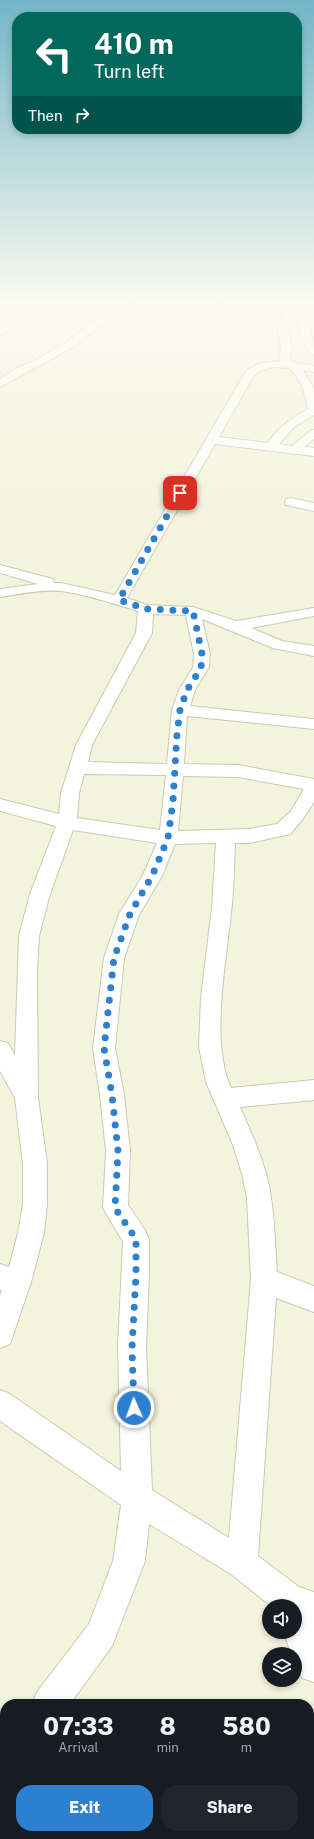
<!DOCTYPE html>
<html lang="en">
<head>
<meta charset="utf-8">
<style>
  :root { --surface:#171b24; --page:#20242c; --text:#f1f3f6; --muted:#9ea1a6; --accent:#2d80cf }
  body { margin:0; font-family:"Public Sans",sans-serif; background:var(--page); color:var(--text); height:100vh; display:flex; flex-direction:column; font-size:15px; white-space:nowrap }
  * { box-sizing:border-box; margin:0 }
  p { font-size:13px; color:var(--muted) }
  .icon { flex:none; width:22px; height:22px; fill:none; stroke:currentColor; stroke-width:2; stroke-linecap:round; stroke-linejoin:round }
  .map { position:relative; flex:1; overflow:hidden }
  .drawer { position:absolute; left:0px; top:1699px; width:314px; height:140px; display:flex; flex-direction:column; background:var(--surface); border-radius:16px 16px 0 0; box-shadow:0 2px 6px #0003 }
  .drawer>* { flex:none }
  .banner { position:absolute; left:12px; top:12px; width:290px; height:122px; border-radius:16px; box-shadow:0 2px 6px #0003; background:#00695c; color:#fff; overflow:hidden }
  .buttons { position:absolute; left:262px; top:1599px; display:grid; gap:8px }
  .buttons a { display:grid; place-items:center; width:40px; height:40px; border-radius:50%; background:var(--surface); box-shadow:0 2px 6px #0003; font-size:20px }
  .pin { position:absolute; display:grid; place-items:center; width:34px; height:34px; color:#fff; margin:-17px; border-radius:8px; box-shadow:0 2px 6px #0006 }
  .me { position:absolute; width:44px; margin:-22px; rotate:358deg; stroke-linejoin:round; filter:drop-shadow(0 0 3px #0008) }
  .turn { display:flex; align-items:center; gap:14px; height:84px; padding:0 16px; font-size:18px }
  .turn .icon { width:52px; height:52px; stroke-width:2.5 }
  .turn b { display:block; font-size:28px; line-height:34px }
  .then { display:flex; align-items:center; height:38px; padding:0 16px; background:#0003; gap:8px; font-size:15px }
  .eta { display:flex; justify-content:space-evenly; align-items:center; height:68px; text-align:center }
  .eta b { font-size:24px; font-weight:800; line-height:28px }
  .primary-button { display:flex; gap:8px; margin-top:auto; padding:8px 16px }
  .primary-button a { flex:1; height:46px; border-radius:16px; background:var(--accent); color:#fff; font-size:16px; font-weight:800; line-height:46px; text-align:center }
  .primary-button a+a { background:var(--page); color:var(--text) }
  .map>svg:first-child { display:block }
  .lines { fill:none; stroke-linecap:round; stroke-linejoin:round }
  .minor-casing { stroke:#c8cab2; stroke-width:2 }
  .highway-casing { stroke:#c8cab2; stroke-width:2 }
  .minor { fill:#fff; fill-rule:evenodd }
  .highway { fill:#fff; fill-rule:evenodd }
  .route { stroke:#2d80cf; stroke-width:7; stroke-dasharray:0 12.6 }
</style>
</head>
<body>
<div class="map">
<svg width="314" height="1839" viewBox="0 0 314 1839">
  <rect width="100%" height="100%" fill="#f3f4dc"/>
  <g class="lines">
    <defs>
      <g id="minor">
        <path d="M122,300H133L73,347L0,387V379L15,369L36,360L65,343Z"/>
        <path d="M216,300L301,302L309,300L314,303L312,305L301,308L299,313C311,324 314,339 314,355C305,353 300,325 292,317L287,327L292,346L289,358L296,363L314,366V372L303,370L314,389V415L294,427L279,444L292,446L310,431L314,430V439L304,447L314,448V456L215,444L127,598L147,605L193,607L236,621L314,608V616L251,628L282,641L314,646V656L273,648L202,619L210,654L209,667L195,690L190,706L314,719V729L187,716L184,764L238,765L314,779V802L303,819L290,834L249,843H235C234,866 234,890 231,913C226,963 210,1042 231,1088L314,1080V1100L240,1107C253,1137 267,1166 271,1198C275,1222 275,1247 277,1272L314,1286V1312L276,1298L258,1556L299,1587L314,1592V1682L302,1678L295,1663V1654H291L284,1632H295V1606H271L231,1574L149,1524L145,1561L112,1646L70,1704H32L37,1692L89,1624L113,1561L121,1505L0,1421V1390L10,1394L121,1471L118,1347L123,1242L103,1208L106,1151L100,1095L93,1048L104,958L119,914L143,875L157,843L73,830L50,894L39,936L37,971L38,1097L47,1164V1204L44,1233L31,1282L10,1344L0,1348V1296L2,1290H0V1264L9,1267L18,1233L23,1204V1164L15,1098L0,1071V1041L8,1043L15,1056L19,936L30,894L56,826L0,811V799L59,814L61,793L76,745L136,633L138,611C115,604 85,594 61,591C41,589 20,594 0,597V589L38,584L0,573V565L53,579L54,583H61L115,595L246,371L260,363L281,361L279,358L281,346L277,326L281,321L283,315L279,310L286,307C274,306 223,307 216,300ZM272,367L290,368C301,380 306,394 308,409C292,418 278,427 268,443L219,437L254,375L260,371ZM153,614L186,615L194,654L193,667L179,690L172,710L167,764L88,762L92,745L152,633ZM84,774L166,775L160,830L77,818L79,793ZM183,776L238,777L304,789L291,811L277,824L249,829L178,831ZM216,843L212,907L201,998L199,1047L206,1082L233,1145L242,1174L247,1198L251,1280L229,1538L152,1490L146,1347L149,1274V1239L145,1230L128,1205L130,1151L124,1095L115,1048L124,958L139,915L162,876L175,844Z"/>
        <path d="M291,498L314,503V511L286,505L285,502L286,499Z"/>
        <path d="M5,1744V1781L0,1783V1746Z"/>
      </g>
      <path id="highway" d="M33,300H44L4,334L0,335V327Z"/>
    </defs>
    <use href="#minor" class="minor-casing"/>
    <use href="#highway" class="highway-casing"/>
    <use href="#minor" class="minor"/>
    <use href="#highway" class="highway"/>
  </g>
  <linearGradient id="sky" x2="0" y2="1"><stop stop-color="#73b6c8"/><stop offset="0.54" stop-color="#fafaef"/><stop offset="1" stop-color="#fafaef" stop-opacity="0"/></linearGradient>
  <rect width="314" height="557" fill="url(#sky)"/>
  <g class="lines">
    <path class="route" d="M134,1408L132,1348L136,1274V1239L115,1208L118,1151L112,1095L104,1048L114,958L130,914L152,876L168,838L173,801L177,734L180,710L187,690L201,668L202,654L193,611L146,609L119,600L180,493"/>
  </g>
</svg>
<div class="buttons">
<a><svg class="icon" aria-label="sound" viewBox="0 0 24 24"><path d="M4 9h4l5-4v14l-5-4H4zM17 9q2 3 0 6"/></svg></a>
<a><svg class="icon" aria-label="layers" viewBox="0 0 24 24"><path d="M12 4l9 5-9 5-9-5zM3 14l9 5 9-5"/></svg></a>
</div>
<div class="pin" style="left:180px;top:493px;background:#d93025"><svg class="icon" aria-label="arrive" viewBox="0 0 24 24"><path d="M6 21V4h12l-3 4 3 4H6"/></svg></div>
<svg class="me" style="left:134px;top:1408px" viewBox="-20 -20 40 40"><circle r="17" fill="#2d80cf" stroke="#fff" stroke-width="3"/><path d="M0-11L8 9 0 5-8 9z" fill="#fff"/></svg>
<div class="banner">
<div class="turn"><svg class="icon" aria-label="left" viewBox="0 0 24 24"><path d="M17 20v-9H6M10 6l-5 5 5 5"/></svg><div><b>410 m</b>Turn left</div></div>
<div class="then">Then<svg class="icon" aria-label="right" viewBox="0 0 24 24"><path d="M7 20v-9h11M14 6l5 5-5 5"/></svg></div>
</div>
<section class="drawer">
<div class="eta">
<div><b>07:33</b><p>Arrival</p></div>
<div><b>8</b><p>min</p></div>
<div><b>580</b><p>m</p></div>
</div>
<div class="primary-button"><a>Exit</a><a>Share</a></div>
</section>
</div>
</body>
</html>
